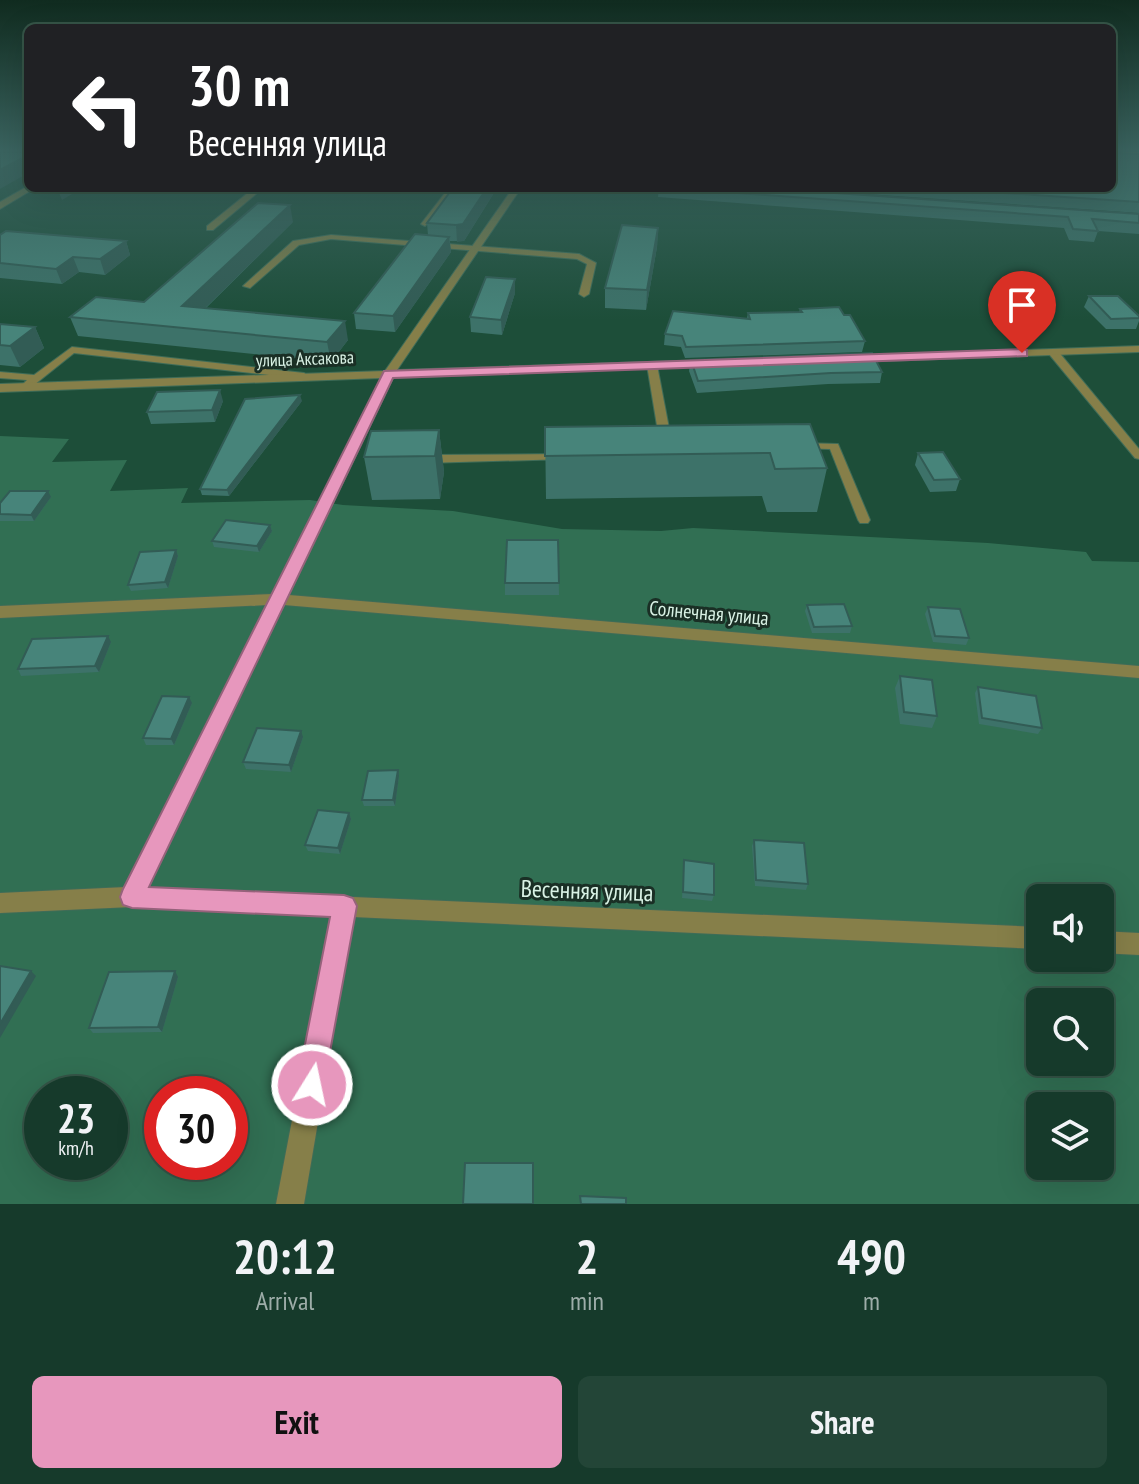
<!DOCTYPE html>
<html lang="en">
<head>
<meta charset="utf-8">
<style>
  :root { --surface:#163a2b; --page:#234537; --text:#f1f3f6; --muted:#9eada9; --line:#355447; --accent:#e797bd }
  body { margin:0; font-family:"PT Sans Narrow",sans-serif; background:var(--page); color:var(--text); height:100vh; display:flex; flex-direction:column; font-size:30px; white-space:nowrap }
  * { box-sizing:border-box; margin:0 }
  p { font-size:26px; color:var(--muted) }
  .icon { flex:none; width:44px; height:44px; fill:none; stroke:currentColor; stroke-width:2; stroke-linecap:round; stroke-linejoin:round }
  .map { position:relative; height:1204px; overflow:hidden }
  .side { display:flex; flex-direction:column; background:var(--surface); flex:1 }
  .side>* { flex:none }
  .banner { position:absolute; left:24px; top:24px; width:1092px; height:168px; border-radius:12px; box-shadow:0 8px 32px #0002,0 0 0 2px var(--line); background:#202124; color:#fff; overflow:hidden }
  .controls { position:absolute; left:1026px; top:884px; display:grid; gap:16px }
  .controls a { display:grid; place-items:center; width:88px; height:88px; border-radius:12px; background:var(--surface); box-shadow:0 8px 32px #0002,0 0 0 2px var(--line); font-size:40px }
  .speed { position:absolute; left:24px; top:1076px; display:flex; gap:16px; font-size:40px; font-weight:700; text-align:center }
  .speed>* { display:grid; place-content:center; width:104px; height:104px; border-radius:50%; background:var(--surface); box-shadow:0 8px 32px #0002,0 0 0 2px var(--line); line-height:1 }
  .speed small { font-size:20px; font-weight:400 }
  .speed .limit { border:12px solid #d22; background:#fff; color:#111 }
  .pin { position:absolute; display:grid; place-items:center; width:68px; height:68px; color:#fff; margin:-82px -34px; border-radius:50% 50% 50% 0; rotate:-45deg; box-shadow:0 0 8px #0007 }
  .pin .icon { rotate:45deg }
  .me { position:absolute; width:88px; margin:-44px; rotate:10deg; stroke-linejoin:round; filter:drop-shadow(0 0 6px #0008) }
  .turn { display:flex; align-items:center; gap:28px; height:168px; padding:0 32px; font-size:36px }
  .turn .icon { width:104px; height:104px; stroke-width:2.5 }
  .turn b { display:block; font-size:56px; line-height:68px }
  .eta { display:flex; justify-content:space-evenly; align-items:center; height:136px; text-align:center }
  .eta b { font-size:48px; font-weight:700; line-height:56px }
  .action { display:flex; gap:16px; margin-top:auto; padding:16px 32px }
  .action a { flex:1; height:92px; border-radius:12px; background:var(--accent); color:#111; font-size:32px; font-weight:700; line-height:92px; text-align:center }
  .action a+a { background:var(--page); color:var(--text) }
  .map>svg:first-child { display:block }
  .green { fill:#316f53; fill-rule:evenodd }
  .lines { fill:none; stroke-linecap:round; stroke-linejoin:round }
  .lane-casing { stroke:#3f6c58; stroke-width:2 }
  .street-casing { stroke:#3f6c58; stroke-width:2 }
  .primary-casing { stroke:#3f6c58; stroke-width:2 }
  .lane { fill:#867f49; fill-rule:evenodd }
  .street { fill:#867f49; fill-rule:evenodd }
  .primary { fill:#c7b83b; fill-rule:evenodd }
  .wall { fill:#3d7269 }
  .shaded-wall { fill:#325c55 }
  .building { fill:#47847a; stroke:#325c55; stroke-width:2 }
  .route { fill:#e797bd; stroke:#96627b; stroke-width:2 }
  .labels { text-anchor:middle; stroke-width:6; stroke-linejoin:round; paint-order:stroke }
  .far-street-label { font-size:18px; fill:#d9f2e5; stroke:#1a2f25 }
  .street-label { font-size:20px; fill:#d9f2e5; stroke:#1a2f25 }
  .near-street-label { font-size:24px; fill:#d9f2e5; stroke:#1a2f25 }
</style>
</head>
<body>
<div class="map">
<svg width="1139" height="1204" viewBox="0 0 1139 1204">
  <rect width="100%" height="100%" fill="#1d4e39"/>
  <path class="green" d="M0,436L69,439L52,462L127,460L110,491L188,488L181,503L310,500L343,505L453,511L562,529L661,531L693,528L988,543L1086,552L1092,561L1139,562V1204H0ZM1040,898H1100V958H1040ZM1040,1002H1100V1062H1040ZM42,1094H110V1162H42ZM162,1094H230V1162H162ZM1040,1106H1100V1166H1040Z"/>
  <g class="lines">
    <defs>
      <g id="lane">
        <path d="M399,188L448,189L456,188L425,226L421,224L445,193L403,190Z"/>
        <path d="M331,235L579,254L596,263L589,294L584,297L579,294L587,264L577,259L331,239L299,245L250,288L243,286L293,241Z"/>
        <path d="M72,347L304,373L309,376L304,379L74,353L29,389H21L20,387L27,380L0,378V372L34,375Z"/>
        <path d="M1049,350H1057L1139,449V459L1135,458L1049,354Z"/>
        <path d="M652,362L657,365L672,444L666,447L660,444L647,365Z"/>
        <path d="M799,443L838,444L870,520L868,523H860L858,520L830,449L795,448V444Z"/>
        <path d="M564,454L568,455V459L425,463L419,459L425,455Z"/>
      </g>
      <g id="street">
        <path d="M28,186L35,188L0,209V202Z"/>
        <path d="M254,188H263L213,230H207V226Z"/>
        <path d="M513,188H521L397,370L710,360L716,363L710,366L393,378L289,595L1139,666V678L284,605L147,888L1040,927V949L353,917L304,1204H276L331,916L132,907L0,913V893L126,887L267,605L0,618V606L273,594L381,378L0,392V384L385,371Z"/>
        <path d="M1139,346V352L853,362L847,359L853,356Z"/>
        <path d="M1100,931L1139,933V955L1100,953Z"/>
      </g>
      <path id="primary" d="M1121,152H1139V155Z"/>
    </defs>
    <use href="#lane" class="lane-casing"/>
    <use href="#street" class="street-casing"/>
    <use href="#primary" class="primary-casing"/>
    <use href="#lane" class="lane"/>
    <use href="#street" class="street"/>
    <use href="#primary" class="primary"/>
  </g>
  <g class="wall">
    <path d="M1139,154V213L781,188H1112Z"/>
    <path d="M453,188H501H497L464,241H450L451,252L395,332L356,329L354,313L428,235L427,223Z"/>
    <path d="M659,188H763L1139,214V234L1098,231L1094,242L1069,240L1064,228L658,197Z"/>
    <path d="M293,222L206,308L348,340L331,362L78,336L70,317L144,302Z"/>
    <path d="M658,228L657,247L646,310L605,308V288Z"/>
    <path d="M0,235L126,241L130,255L105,275L79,272L62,284L0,278Z"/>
    <path d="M515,293L502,335L471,332L470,317Z"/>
    <path d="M1089,296L1139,316V321L1136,329H1106L1084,307Z"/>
    <path d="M800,309L844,315L865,341L862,352L685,358L681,347L664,345L665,334L747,318L748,313H799Z"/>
    <path d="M0,324L35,327L44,348L20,367L0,365Z"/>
    <path d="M691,360L882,372L880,383L828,384L697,393L689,371Z"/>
    <path d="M223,401L215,422L151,424L147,412Z"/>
    <path d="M302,401L229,496L202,495L200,489Z"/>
    <path d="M810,424L827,468L817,512H767L762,496L546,499L545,427Z"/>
    <path d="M439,430L444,472L440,499L372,500L364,457Z"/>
    <path d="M918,453L960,479L956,491L930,492L915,465Z"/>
    <path d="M51,497L34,521H0V503Z"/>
    <path d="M270,525L272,531L259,552L214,547L212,541Z"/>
    <path d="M558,540L559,595H505V583Z"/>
    <path d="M176,550L178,556L168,588L131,591L128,585Z"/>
    <path d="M807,605L852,626L850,633H812L805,611Z"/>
    <path d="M928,607L969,638L966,645L933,642L925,614Z"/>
    <path d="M111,642L99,672L21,676L18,669Z"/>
    <path d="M900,676L937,716L932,728L900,724L895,688Z"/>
    <path d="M978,687L1042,728L1038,734L979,724L975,693Z"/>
    <path d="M192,703L174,745H146L143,738Z"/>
    <path d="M303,737L291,772L246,769L243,762Z"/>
    <path d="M398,770L399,776L395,806H364L362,800Z"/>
    <path d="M349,813L351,819L340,854L308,851L305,845Z"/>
    <path d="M754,840L808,884L806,890L755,886L752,846Z"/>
    <path d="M684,860L714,895L712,901L682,898Z"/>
    <path d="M178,977L162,1032L93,1033L89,1028Z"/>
  </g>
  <g class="shaded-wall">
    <path d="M28,155V173L0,189V170Z"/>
    <path d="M57,188H82L62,200Z"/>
    <path d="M487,188H497L464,241L457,242L456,225Z"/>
    <path d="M290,205L293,222L188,325L182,306Z"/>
    <path d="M658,228L657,247L646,310L647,290Z"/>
    <path d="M449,237L451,252L395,332L393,316Z"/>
    <path d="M126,241L130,255L105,275L100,259Z"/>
    <path d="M73,257L79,272L62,284L56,269Z"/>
    <path d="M515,279V293L502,335L501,320Z"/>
    <path d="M345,321L348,340L331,362L327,342Z"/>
    <path d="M35,327L44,348L20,367L10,346Z"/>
    <path d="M220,390L223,401L215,422L212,410Z"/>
    <path d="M300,395L302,401L229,496L227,490Z"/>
    <path d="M439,430L444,472L440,499L435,456Z"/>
    <path d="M48,491L51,497L34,521L31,515Z"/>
    <path d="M270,525L272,531L259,552L257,546Z"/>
    <path d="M176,550L178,556L168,588L165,582Z"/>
    <path d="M108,636L111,642L99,672L95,666Z"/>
    <path d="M189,697L192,703L174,745L171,739Z"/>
    <path d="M301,731L303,737L291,772L289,765Z"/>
    <path d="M398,770L399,776L395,806L393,800Z"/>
    <path d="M349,813L351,819L340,854L338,848Z"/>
    <path d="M31,971L36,976L0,1038V1024Z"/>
    <path d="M175,971L178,977L162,1032L158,1027Z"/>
  </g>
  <g class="building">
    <path d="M0,152H28V155L0,170Z"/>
    <path d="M1112,153L1139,154V202L929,188H1112Z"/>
    <path d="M453,188H487L463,224L456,225L427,223Z"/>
    <path d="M669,188H763L1139,214V223L1092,219L1098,231L1073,229L1068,217Z"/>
    <path d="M258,203L290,205L182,306L345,321L327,342L70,317L96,297L144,302Z"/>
    <path d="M622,225L658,228L647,290L605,288Z"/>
    <path d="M6,231L126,241L100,259L73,257L56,269L0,263V235Z"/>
    <path d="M415,234L449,237L393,316L354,313Z"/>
    <path d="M486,277L515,279L501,320L470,317Z"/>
    <path d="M1089,296H1118L1139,316V318L1111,319Z"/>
    <path d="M839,307L844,315H850L865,341L686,347L682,336L665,334L673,311L750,319L748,313L802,312L800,309Z"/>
    <path d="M0,324L35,327L10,346L0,345Z"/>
    <path d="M872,353L882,372L831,373L698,381L691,360Z"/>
    <path d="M220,390L212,410L147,412L157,392Z"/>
    <path d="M300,395L227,490L200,489L245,399Z"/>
    <path d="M810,424L827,468L775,469L770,453L545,456V427Z"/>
    <path d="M439,430L435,456L364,457L371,431Z"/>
    <path d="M943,452L960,479L934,480L918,453Z"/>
    <path d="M10,491H48L31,515L0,514V503Z"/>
    <path d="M226,520L270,525L257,546L212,541Z"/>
    <path d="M507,540H558L559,583H505Z"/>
    <path d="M176,550L165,582L128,585L140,552Z"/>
    <path d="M844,604L852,626L814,627L807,605Z"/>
    <path d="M928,607L960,609L969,638L935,636Z"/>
    <path d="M108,636L95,666L18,669L32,639Z"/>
    <path d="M900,676L932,680L937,716L904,712Z"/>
    <path d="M978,687L1036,696L1042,728L982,718Z"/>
    <path d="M162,696L189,697L171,739L143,738Z"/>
    <path d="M257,728L301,731L289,765L243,762Z"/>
    <path d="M398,770L393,800H362L368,771Z"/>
    <path d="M318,810L349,813L338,848L305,845Z"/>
    <path d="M754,840L804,843L808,884L756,880Z"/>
    <path d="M684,860L714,864V895L683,892Z"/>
    <path d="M0,966L31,971L0,1024Z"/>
    <path d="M175,971L158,1027L89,1028L109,972Z"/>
    <path d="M465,1163H533V1204H463Z"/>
    <path d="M580,1196L626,1198V1204H581Z"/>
  </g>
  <linearGradient id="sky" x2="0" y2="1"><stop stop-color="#102b1f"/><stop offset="0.47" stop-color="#3a635f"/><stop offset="1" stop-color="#3a635f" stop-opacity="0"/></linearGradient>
  <rect width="1139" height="320" fill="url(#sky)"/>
  <path class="route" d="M1022,349L1027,350V356L393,378L149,887L344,895L353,898L357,906L322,1095L312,1099L302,1095L297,1085L330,917L132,908L123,905L120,897L123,889L384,371Z"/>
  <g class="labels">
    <g class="far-street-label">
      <text transform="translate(305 359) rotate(-2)" y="6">улица Аксакова</text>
    </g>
    <g class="street-label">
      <text transform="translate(709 613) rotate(5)" y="7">Солнечная улица</text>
    </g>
    <g class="near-street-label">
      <text transform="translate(587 891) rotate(2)" y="8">Весенняя улица</text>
    </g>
  </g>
</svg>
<div class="controls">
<a><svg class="icon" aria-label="sound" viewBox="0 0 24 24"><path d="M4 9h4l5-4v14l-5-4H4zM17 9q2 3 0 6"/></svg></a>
<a><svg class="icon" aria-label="search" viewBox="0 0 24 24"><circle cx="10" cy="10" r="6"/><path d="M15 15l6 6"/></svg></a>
<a><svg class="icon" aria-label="layers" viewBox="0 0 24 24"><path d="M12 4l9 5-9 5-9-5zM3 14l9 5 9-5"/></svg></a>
</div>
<div class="speed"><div>23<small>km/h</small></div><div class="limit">30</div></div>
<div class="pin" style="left:1022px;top:353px;background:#d93025"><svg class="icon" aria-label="arrive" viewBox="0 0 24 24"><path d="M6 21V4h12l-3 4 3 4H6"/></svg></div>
<svg class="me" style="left:312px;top:1085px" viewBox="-20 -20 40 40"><circle r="17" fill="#e797bd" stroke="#fff" stroke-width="3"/><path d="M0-11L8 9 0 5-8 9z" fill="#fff"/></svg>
<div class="banner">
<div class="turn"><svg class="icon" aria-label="left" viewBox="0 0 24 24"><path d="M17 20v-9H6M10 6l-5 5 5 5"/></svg><div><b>30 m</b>Весенняя улица</div></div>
</div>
</div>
<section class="side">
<div class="eta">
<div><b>20:12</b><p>Arrival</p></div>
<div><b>2</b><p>min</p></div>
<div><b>490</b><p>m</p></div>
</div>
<div class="action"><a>Exit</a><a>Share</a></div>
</section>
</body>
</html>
